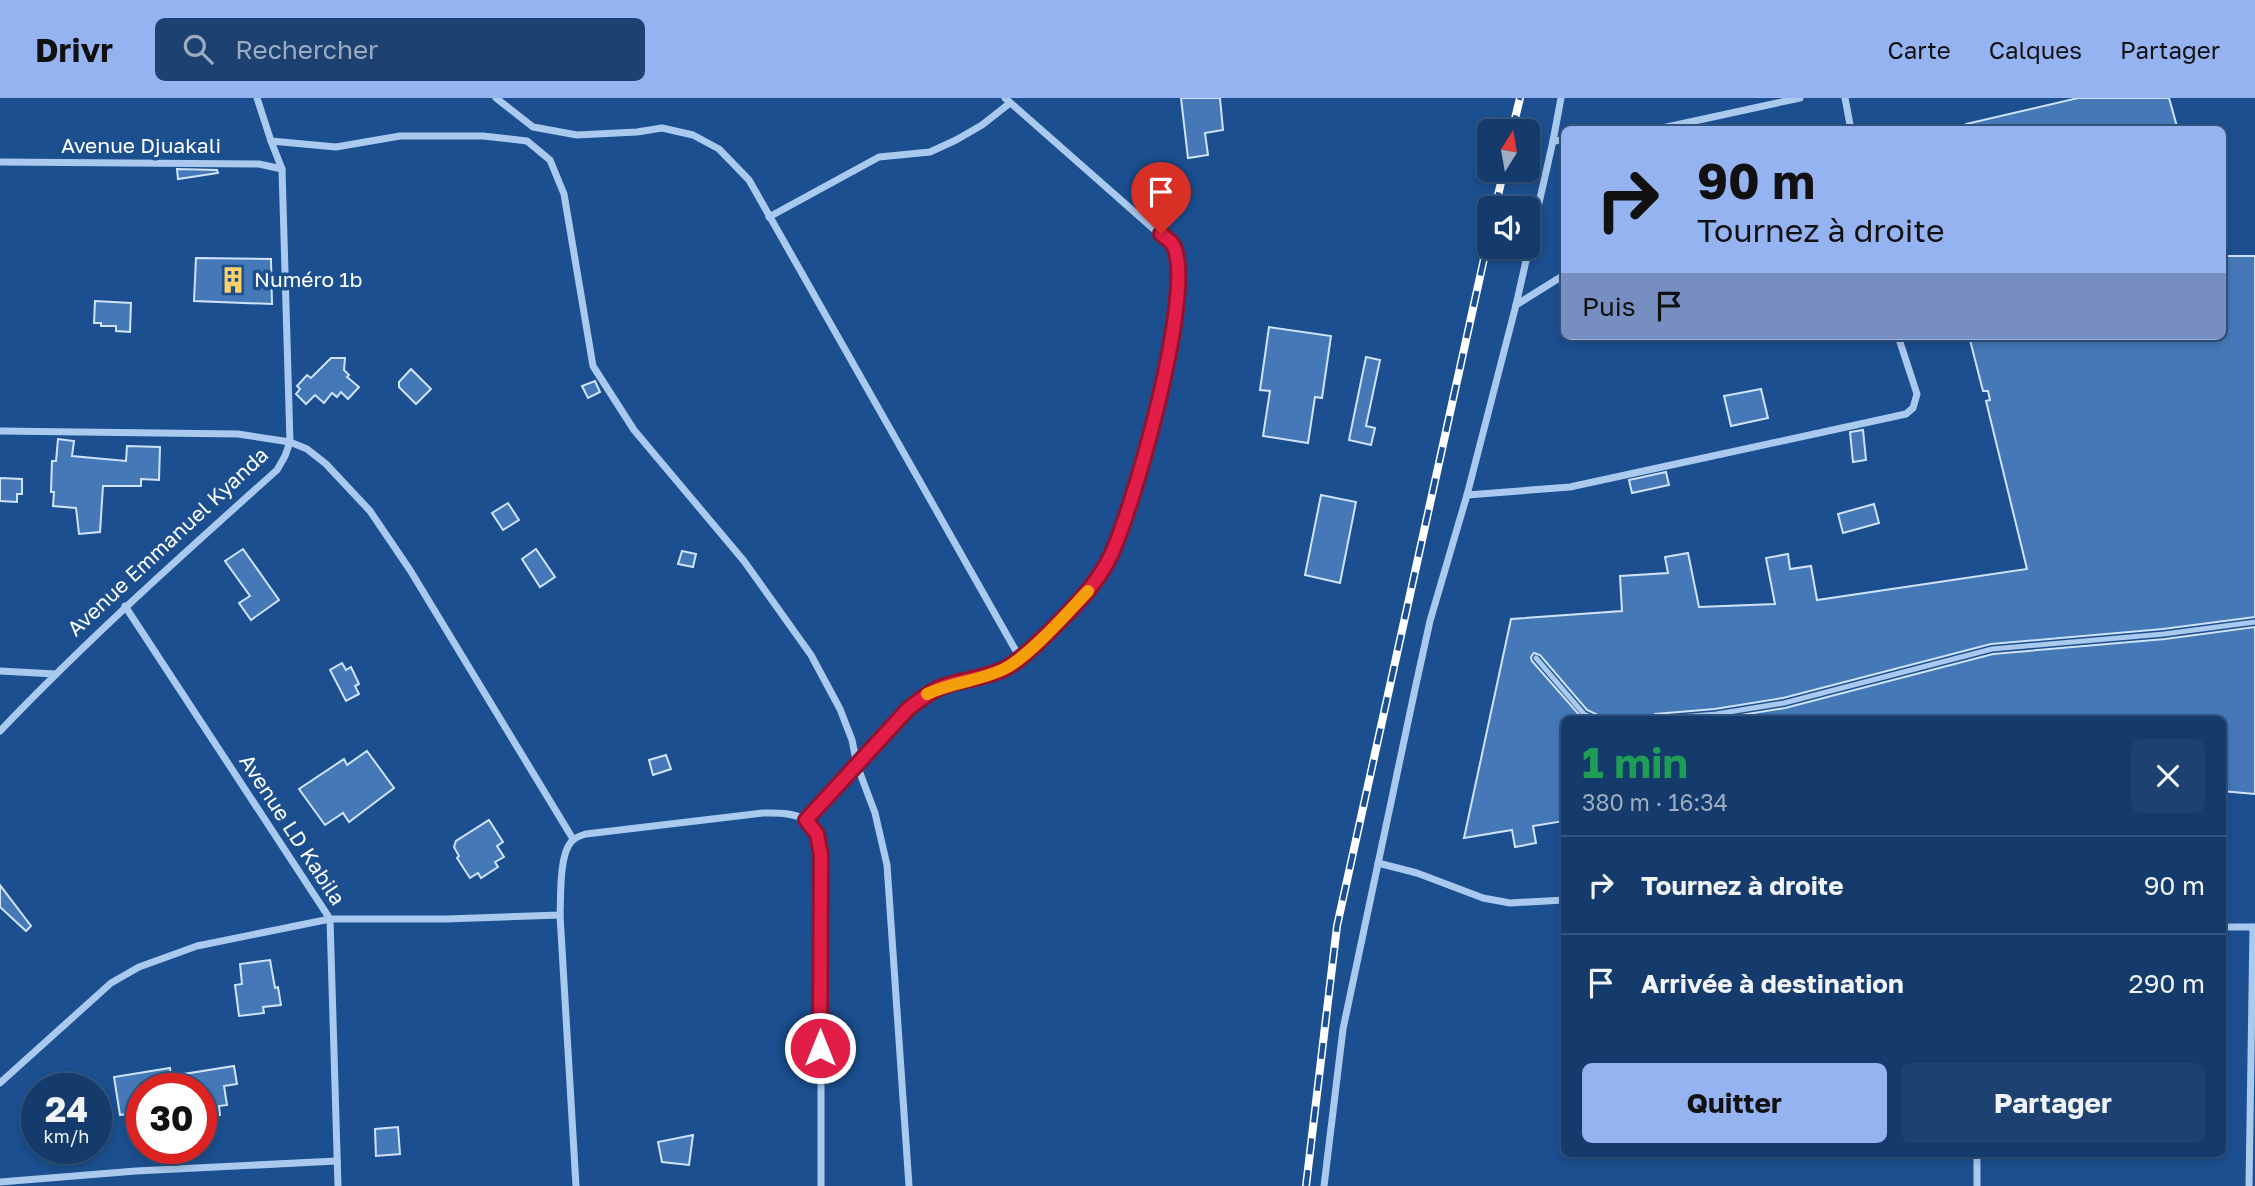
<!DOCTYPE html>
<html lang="fr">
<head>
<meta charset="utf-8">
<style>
  :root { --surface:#143b6b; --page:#1d4271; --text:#f1f3f6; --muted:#9dadc1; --line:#33557e; --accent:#95b2f1 }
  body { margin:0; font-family:"Golos Text",sans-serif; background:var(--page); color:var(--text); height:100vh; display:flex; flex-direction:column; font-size:26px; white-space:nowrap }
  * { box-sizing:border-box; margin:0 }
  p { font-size:23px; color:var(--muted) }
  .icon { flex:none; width:38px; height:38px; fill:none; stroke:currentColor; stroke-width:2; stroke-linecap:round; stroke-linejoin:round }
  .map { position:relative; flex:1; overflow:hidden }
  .details { position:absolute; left:1561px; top:618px; width:665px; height:441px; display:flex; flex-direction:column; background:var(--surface); border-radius:10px; box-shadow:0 4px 10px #0003,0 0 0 2px var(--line) }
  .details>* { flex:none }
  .top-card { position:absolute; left:1561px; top:28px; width:665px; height:214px; border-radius:10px; box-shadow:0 4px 10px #0003,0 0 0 2px var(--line); background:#95b2f1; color:#111; overflow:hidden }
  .needle { width:46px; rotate:11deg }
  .tools { position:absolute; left:1477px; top:21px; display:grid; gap:14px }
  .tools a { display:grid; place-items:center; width:63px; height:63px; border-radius:10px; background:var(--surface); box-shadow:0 4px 10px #0003,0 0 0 2px var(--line); font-size:35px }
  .speed { position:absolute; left:21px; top:975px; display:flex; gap:14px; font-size:35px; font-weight:700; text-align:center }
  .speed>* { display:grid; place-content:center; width:91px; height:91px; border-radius:50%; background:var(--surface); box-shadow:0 4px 10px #0003,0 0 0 2px var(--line); line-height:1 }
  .speed small { font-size:18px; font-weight:400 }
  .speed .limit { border:10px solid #d22; background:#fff; color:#111 }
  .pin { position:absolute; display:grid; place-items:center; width:60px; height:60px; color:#fff; margin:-72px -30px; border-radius:50% 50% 50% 0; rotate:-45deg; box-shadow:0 0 7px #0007 }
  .pin .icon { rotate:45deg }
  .me { position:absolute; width:77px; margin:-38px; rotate:0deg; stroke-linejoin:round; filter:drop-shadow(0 0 5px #0008) }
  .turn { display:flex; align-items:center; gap:24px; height:147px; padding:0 21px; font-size:32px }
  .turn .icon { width:91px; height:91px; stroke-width:2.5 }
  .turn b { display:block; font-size:49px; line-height:60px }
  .then { display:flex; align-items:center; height:66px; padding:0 21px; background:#0003; gap:14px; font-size:26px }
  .round { display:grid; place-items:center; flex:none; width:74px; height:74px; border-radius:10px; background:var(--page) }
  .overview { display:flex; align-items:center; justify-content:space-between; height:119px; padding:0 21px }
  h1 { font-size:42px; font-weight:700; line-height:52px; color:#1e9e55 }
  .cta { display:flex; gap:14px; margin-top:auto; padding:14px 21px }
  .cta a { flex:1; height:80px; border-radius:10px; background:var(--accent); color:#111; font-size:28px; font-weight:700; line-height:80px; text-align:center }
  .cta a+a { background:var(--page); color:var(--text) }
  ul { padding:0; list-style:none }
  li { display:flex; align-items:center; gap:21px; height:98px; padding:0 21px; border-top:2px solid var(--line) }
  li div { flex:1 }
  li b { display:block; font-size:26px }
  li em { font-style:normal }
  header { display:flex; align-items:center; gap:42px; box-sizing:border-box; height:98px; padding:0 35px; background:var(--accent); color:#111 }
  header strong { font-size:33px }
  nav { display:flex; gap:38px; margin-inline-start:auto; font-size:24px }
  .search { width:490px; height:63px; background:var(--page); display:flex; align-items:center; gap:18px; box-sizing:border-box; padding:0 24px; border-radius:10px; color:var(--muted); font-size:26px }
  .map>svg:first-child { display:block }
  .building { fill:#4478b7; stroke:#cfe3fa; stroke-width:2 }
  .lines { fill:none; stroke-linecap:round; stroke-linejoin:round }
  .service { stroke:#a9c9ee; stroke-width:5 }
  .minor { stroke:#a9c9ee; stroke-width:7 }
  .rail-casing { stroke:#fff; stroke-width:8 }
  .rail { stroke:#1b4f8f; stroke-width:5; stroke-dasharray:16; stroke-linecap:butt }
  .route-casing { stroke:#92132f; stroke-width:18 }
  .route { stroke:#e11d48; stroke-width:12 }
  .slow { stroke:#f59e0b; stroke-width:12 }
  .labels { text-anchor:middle; stroke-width:7; stroke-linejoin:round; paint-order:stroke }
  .street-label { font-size:21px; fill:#fff; stroke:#1b4f8f }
  .poi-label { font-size:21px; fill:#fff; stroke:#1b4f8f; text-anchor:start }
</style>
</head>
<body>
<header>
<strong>Drivr</strong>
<div class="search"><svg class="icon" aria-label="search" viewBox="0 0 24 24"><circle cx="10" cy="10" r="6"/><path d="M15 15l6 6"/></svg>Rechercher</div>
<nav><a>Carte</a><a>Calques</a><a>Partager</a></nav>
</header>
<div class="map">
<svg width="2255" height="1088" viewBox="0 0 2255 1088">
  <rect width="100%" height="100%" fill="#1b4f8f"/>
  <g class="building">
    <path d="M1181,0H1220L1223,32L1205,35L1208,57L1188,60Z"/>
    <path d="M2078,0H2169L2178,32H1966V26Z"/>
    <path d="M177,71L217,72L218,75L178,81Z"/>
    <path d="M2222,158H2255V519L2163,531L1991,546L1783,600L1715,611L1655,616L1650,621H1600L1598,617L1587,612L1540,557L1534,555L1531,559L1532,563L1583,621H1564V723L1533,728L1536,745L1515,749L1512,732L1464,740L1511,521L1622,513L1620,478L1668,475L1665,459L1688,455L1699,509L1775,506L1766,460L1788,456L1790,471L1811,468L1817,502L2027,471L1986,303L1990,302L1988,293H1983L1969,238H2222Z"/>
    <path d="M196,160L271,161L272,206L194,203Z"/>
    <path d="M95,203L131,205L130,234L116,233V228H101V225H94Z"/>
    <path d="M1269,229L1331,238L1322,300L1315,299L1308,345L1263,338L1270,293L1260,292Z"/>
    <path d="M1366,259L1380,262L1366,328L1375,330L1371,347L1349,342Z"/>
    <path d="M331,260H345L344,272L349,277L347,279L359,289L348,301L341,294L337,299L332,295L324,305L315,297L306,306L296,296L300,291L297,288L307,277L311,280Z"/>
    <path d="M411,271L431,291L416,306L399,289V284Z"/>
    <path d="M595,283L600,294L588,300L582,288Z"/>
    <path d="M1761,291L1768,320L1731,328L1724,298Z"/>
    <path d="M1863,332L1866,362L1853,364L1850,334Z"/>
    <path d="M58,341L74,343L72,358L126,363L127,348L160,349L159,382L141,381V388H103L100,434L79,436L76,410L53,408L54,394H51L52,363H56Z"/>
    <path d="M1666,374L1669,387L1632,395L1629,382Z"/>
    <path d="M0,380L22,381V396H17V404L0,403Z"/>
    <path d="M1321,397L1356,404L1340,485L1305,477Z"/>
    <path d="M508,405L519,422L503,432L492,415Z"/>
    <path d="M1874,406L1879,425L1843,435L1838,416Z"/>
    <path d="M243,451L279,502L251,522L239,505L250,498L225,463Z"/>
    <path d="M536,451L555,479L540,489L522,461Z"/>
    <path d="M682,453L696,456L693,469L678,466Z"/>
    <path d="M2255,529V696L2222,693V621H1716L1785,610L1993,556L2165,541Z"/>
    <path d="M342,565L346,572L351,569L359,586L355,588L359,596L346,603L330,572Z"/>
    <path d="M367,653L394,690L349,724L343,715L325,727L299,691L344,661L347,667Z"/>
    <path d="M666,657L671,671L653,677L649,662Z"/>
    <path d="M489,722L503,744L497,748L504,759L495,764L498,769L481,780L478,775L470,780L457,760L459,758L454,749L456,743Z"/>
    <path d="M0,787L31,828L26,833L0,809Z"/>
    <path d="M270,862L275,890L278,889L281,907L263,909L264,915L239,918L235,887L242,886L240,866Z"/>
    <path d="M234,968L237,986L224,988L227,1007L219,1008L220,1017L201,1020V990H142V1027L130,1029L127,1016L120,1017L114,979L170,970L171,978Z"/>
    <path d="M398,1029L400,1056L376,1058L375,1031Z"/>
    <path d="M693,1037L689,1067L662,1064L658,1044Z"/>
  </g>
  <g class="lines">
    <g class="service">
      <path d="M1536,560L1584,616L1595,621"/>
      <path d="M1655,621L1716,616L1784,605L1992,551L2164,536L2255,524"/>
    </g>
    <g class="minor">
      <path d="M257,0L271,43L336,49L400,38H483L527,43L550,62L564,96L593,268L634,332L744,463L811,557L840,611L852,642L857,667L875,715L887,767L909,1088"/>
      <path d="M496,0L533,29L577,37L637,34L662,30L693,37L719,51L749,82L1020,560"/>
      <path d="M1845,0L1851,32"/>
      <path d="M1653,32L1800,0"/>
      <path d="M1553,43L1564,42"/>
      <path d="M0,64L259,66L282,71"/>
      <path d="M769,119L879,59L930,54L956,42L982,27L1010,5"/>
      <path d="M1516,207L1564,177"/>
      <path d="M0,333L238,336L290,344L307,351L326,366L370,413L410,472L573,741"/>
      <path d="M1467,397L1570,389L1906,316L1913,310L1917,296L1898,238"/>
      <path d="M125,508L330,821L338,1088"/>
      <path d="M0,573L55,576"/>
      <path d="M0,633C88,541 182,457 277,372L285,358L290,344L282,71L271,43"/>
      <path d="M806,722L908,611L926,597L942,589L991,576L1007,569L1063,521L1091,489L1109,462L1143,363L1168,260L1179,196L1177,168L1173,148L1005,0"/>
      <path d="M1378,765L1417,775L1483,800L1510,805L1564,802"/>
      <path d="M560,817L576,1088"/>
      <path d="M2222,829H2255"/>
      <path d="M0,985L111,885L139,869L197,848L330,821H447L560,817C561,799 559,758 571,744C575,739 580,738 586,736L763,715C801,714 814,719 821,757V1088"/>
      <path d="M0,1084L136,1073L337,1063"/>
      <path d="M1324,1088L1343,931L1415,591L1430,523L1467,397L1516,207L1553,43L1561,0"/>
      <path d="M1977,1088V1055"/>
      <path d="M2249,1088L2253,829"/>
    </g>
    <defs>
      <g id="rail">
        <path d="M1512,33L1520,0"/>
        <path d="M1495,110L1504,72"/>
        <path d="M1306,1088L1337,828L1489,138"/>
      </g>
    </defs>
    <use href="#rail" class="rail-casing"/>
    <use href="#rail" class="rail"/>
  </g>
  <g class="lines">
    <defs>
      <path id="route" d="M820,950L821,757L817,736L806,722L908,611C918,603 928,595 939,590C960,581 985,581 1006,570C1024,560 1047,536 1062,521C1079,504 1097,484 1108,463C1132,418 1197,188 1173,147C1171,143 1165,139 1161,136"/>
    </defs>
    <use href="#route" class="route-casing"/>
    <use href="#route" class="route"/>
    <path class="slow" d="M927,596C952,584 980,583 1004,571C1030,558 1068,514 1088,493"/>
  </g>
  <defs>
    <symbol id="building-bare" viewBox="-9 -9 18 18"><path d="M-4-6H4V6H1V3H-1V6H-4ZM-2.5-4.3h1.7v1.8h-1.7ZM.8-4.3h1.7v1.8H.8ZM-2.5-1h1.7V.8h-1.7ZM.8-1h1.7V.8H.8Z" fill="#ffd166" stroke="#1b4f8f" stroke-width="2.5" paint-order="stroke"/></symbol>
  </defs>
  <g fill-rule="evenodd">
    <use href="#building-bare" x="214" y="163" width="38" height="38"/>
  </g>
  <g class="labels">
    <g class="street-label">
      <text x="141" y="55">Avenue Djuakali</text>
      <text transform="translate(168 444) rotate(-43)" y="7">Avenue Emmanuel Kyanda</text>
      <text transform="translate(292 732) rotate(57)" y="7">Avenue LD Kabila</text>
    </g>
    <g class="poi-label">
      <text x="254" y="189">Numéro 1b</text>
    </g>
  </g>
</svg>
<div class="tools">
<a><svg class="needle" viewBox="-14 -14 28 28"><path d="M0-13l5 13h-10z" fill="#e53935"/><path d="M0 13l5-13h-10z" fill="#9dadc1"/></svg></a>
<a><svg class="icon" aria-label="sound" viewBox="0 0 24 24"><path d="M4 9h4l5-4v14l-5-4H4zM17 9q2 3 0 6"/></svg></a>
</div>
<div class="speed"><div>24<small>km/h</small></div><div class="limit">30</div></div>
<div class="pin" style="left:1161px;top:136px;background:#d93025"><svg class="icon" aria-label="arrive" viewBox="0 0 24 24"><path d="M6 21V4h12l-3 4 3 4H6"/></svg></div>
<svg class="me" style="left:820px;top:950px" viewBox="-20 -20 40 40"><circle r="17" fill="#e11d48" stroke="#fff" stroke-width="3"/><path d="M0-11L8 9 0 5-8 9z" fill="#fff"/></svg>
<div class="top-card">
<div class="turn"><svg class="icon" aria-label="right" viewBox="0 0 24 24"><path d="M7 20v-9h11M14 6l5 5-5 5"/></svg><div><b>90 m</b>Tournez à droite</div></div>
<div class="then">Puis<svg class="icon" aria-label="arrive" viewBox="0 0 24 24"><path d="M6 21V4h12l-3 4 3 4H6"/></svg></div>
</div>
<section class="details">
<div class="overview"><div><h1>1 min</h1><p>380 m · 16:34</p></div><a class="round"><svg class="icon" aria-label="close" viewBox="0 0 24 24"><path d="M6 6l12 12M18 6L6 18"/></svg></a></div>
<ul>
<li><svg class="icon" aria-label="right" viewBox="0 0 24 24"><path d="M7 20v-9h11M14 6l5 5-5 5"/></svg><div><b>Tournez à droite</b></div><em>90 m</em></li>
<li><svg class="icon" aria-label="arrive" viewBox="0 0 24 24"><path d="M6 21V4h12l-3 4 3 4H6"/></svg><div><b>Arrivée à destination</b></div><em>290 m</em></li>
</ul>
<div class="cta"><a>Quitter</a><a>Partager</a></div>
</section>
</div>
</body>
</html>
